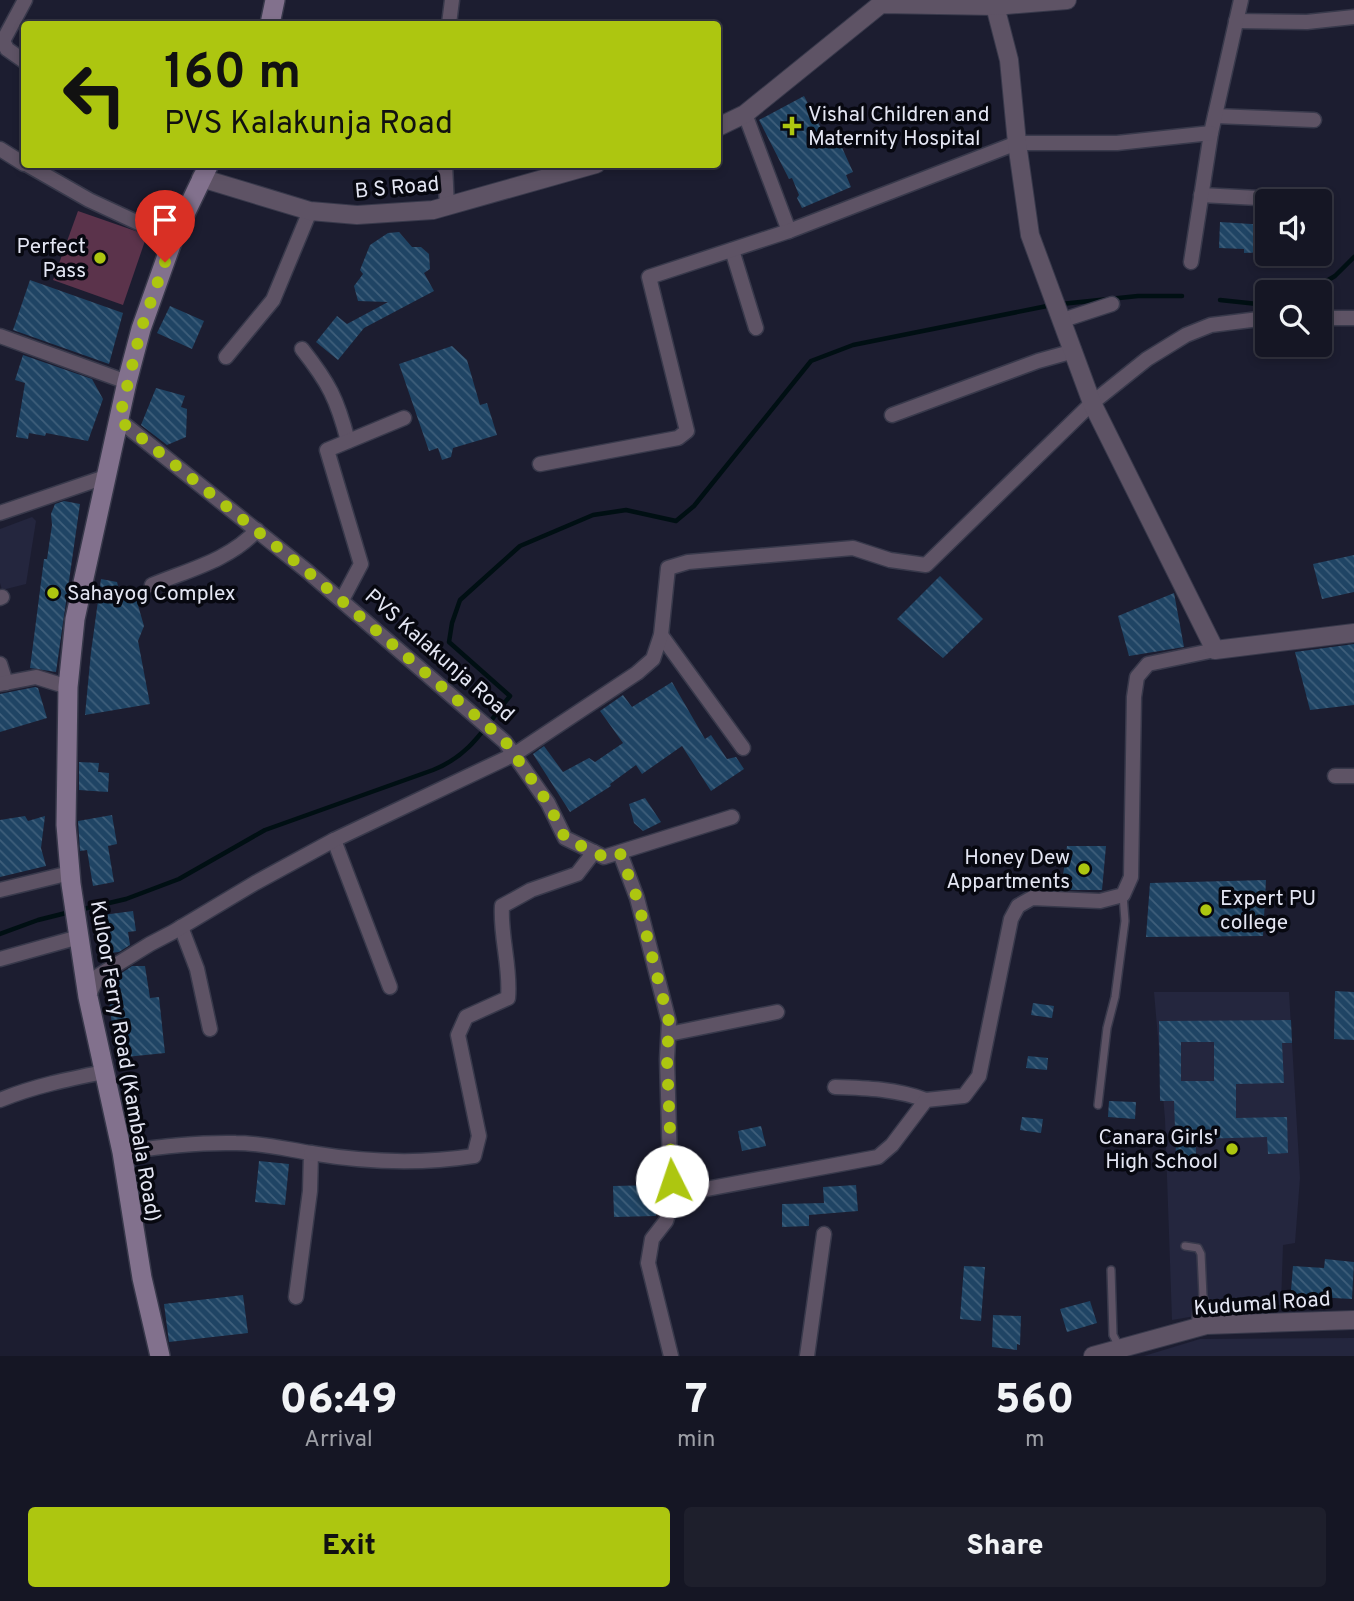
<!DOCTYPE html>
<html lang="en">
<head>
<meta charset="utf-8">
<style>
  :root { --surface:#151624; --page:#1e1f2c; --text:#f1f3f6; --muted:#9d9fa6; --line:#343541; --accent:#adc610 }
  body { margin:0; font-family:Overpass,sans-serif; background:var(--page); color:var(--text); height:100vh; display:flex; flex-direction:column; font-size:26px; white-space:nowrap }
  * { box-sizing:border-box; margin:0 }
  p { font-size:23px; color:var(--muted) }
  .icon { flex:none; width:38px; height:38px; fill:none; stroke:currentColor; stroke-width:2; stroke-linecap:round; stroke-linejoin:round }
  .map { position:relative; height:1356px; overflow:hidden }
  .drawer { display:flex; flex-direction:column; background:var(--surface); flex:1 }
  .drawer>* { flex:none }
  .guide { position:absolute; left:21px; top:21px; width:700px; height:147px; border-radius:7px; box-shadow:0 4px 10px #0003,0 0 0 2px var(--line); background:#adc610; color:#111; overflow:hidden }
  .buttons { position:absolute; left:1255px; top:189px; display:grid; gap:14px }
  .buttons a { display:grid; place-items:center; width:77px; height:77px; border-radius:7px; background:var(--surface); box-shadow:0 4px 10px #0003,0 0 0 2px var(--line); font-size:35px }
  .pin { position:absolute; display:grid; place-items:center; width:60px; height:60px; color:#fff; margin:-72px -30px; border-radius:50% 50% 50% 0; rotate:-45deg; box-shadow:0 0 7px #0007 }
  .pin .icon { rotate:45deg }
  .me { position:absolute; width:77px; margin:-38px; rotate:356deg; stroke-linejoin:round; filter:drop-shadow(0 0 5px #0008) }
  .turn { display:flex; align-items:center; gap:24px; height:147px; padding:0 28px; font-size:32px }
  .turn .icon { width:91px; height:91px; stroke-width:2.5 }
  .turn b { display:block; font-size:49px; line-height:60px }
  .eta { display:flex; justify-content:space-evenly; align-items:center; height:119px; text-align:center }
  .eta b { font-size:42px; font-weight:800; line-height:49px }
  .button { display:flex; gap:14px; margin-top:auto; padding:14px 28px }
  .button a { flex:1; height:80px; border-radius:7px; background:var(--accent); color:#111; font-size:28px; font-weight:800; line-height:80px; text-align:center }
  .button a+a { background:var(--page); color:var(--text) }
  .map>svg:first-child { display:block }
  .built { fill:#24263e }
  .garden { fill:#5b334b }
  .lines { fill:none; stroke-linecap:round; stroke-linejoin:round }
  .stream { stroke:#000f13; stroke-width:4.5 }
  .building { fill:url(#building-back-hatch); fill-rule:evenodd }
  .service-casing { stroke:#38394b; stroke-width:10 }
  .minor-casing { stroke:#38394b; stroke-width:17 }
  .tertiary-casing { stroke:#38394b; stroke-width:20 }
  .secondary-casing { stroke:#38394b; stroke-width:22 }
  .service { stroke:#5e5365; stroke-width:7 }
  .minor { stroke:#5e5365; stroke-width:14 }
  .tertiary { stroke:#5e5365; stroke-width:18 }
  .secondary { stroke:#82718d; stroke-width:19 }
  .route { stroke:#adc610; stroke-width:12; stroke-dasharray:0 21.6 }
  .poi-dot { fill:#adc610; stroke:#070810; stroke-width:2.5 }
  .labels { text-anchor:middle; stroke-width:7; stroke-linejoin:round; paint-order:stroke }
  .poi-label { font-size:21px; fill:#e4e6f3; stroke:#070810; text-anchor:start }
  .street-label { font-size:21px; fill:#e4e6f3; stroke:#070810 }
</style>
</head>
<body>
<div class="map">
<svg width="1354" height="1356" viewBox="0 0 1354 1356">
  <defs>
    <pattern id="building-back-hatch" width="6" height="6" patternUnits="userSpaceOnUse" patternTransform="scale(1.75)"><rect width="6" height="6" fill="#1f4464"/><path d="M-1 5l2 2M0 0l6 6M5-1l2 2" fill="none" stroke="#3f5f7b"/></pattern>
  </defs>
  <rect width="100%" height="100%" fill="#1c1d30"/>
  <g class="built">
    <path d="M32,517L36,521L26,584L2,590L0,583V529Z"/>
    <path d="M1154,992H1289L1300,1178L1295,1243L1283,1245L1281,1305L1236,1309L1172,1320L1165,1119Z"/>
    <path d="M1354,1338V1356H1144L1200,1339Z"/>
  </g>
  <path class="garden" d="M78,211L147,235L123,305L53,280Z"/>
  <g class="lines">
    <g class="stream">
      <path d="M1308,292L1335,276L1354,257"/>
      <path d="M1220,300L1267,305"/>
      <path d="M1061,304L1138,296H1182"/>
      <path d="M79,910L126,899L179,879L265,830L433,770C471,755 485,727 510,696L449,642L452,623L460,600L520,546L593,515L626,510L676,521L694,506L811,361L853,345L1052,305"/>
      <path d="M0,934L38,920L70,912"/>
    </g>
  </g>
  <g class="building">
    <path d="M804,96L831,147L840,143L853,172L846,175L851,187L802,208L797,198L799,195L792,178L789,179L759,120Z"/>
    <path d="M1220,222L1267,225V252L1244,253V249L1219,248Z"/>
    <path d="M399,232L412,247H421L429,254L430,269L424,273L434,291L364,328L338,360L316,342L337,316L347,324L388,302L358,301L354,286L363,274L360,270L370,245L388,233Z"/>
    <path d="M30,280L123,313L109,364L13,330Z"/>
    <path d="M170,306L204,321L192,349L157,333Z"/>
    <path d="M452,346L467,360L480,405L487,403L497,435L453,448L451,457L442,460L438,448L429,451L399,364Z"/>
    <path d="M23,355L92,379L103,399L88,441L46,433L45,436L29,433L28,439L16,437L25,383L15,380Z"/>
    <path d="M156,388L185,396L181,407L187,409L186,437L167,445L141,425Z"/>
    <path d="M64,501L80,504L56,672L30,668L44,559H47L52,525L51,514L55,504Z"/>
    <path d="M1354,555V592L1322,599L1313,564Z"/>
    <path d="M940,576L983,619L943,658L897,619Z"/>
    <path d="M101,579L117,582L121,598L135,595L144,626L138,641L150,704L85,715L91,652Z"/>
    <path d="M1174,593L1184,647L1129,656L1118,616Z"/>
    <path d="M1354,644V705L1310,710L1295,652Z"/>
    <path d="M672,682L705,739L711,735L727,759L736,757L744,769L711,791L682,746L642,774L636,765L610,784L611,786L570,812L533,754L544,746L563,772L589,758L595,762L623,743L600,711L623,695L632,707Z"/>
    <path d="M35,687L38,688L47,718L0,732V694Z"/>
    <path d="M79,762L99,763L98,772L109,773L108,792L79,790Z"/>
    <path d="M645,798L661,822L643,831L634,823L629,804Z"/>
    <path d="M112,815L117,844L108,846L114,882L93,886L87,850L80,851L78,821Z"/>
    <path d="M25,816L28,821L45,816L41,848L46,866L0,877V820Z"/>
    <path d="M1067,846H1106L1102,890H1061Z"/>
    <path d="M1266,880L1263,936L1146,937L1150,883Z"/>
    <path d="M133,911L136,931L128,932L130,945L119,952L108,953L103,915Z"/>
    <path d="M132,966H145L150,998L159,997L165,1053L116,1058L108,992L105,993L104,985Z"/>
    <path d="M1335,991L1354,992V1040L1334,1039Z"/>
    <path d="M1033,1003L1054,1006L1052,1018L1031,1015Z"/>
    <path d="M1291,1020L1292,1043H1282L1284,1083L1236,1084V1118L1287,1117L1288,1153L1268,1154L1267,1137L1196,1139V1156H1176L1174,1101H1160L1159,1021ZM1181,1042H1214V1081H1181Z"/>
    <path d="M1028,1056L1048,1058L1047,1070L1026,1068Z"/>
    <path d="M1109,1101L1136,1102L1135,1119L1108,1117Z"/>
    <path d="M1022,1117L1043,1119L1041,1133L1020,1130Z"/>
    <path d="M761,1126L766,1146L742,1151L738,1131Z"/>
    <path d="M259,1161L289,1164L285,1205L255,1202Z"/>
    <path d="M659,1185L660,1201L655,1205L656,1216L614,1217L613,1186Z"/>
    <path d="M856,1185L858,1211L809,1215V1226L782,1227V1204L824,1203L823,1187Z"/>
    <path d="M1325,1259L1354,1262L1352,1299L1316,1297L1315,1305L1290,1303L1293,1266L1324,1268Z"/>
    <path d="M964,1266L985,1267L981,1321L960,1319Z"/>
    <path d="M243,1295L248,1333L169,1342L164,1304Z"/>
    <path d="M1090,1301L1097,1323L1067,1332L1060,1309Z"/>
    <path d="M993,1315L1021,1316L1020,1345L1017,1344V1350L992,1347Z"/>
  </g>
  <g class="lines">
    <defs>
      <g id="service">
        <path d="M1098,1105L1107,1028L1115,997L1125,921L1123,895"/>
        <path d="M1185,1246L1198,1248L1201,1254L1203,1296"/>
        <path d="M1111,1270L1113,1335L1120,1348"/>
        <path d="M1195,1327L1197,1309L1203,1296L1207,1308L1206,1325"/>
      </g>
      <g id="minor">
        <path d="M1236,21L1307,22L1354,17"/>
        <path d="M449,24L452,0"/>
        <path d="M24,61L7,49L3,41L25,0"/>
        <path d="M745,114L789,231"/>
        <path d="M1215,116L1314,120"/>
        <path d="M0,149L24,164"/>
        <path d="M26,164L89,200L173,239"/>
        <path d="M445,164L447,207"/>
        <path d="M1201,195L1295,200"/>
        <path d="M732,250L756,328"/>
        <path d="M1191,262L1211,133L1241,0"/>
        <path d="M1320,318H1354"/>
        <path d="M1063,320L1112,304"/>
        <path d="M0,336L127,382"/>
        <path d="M302,349C329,383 337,399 348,441"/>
        <path d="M226,357L273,300L310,211"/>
        <path d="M892,415L1038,361L1074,351"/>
        <path d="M119,420L307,571L505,742L548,803L565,838L604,857L732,817"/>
        <path d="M540,464L678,438L687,431L649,277L789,231L1017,143H1117L1211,133"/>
        <path d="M0,513L105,477"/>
        <path d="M152,585C188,570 230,560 257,530"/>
        <path d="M0,598L2,597"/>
        <path d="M342,600L361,564L327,450L404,418"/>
        <path d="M661,635L743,748"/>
        <path d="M0,664L6,683"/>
        <path d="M0,684L36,677L68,687"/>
        <path d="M1335,776H1354"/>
        <path d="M334,840L390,987"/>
        <path d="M620,853L637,898L669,1022L667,1059L670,1167L674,1195L666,1221L652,1239L648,1263L671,1356"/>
        <path d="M0,890L70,873"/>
        <path d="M181,927L197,969L210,1029"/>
        <path d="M0,959L79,937"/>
        <path d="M88,997L98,976L150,944L173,932L255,883L334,840L515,754L637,673L653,659L661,635L668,568L688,562L853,548L890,560L926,565L1092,403L1147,359L1186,335L1211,325L1267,318"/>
        <path d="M669,1034L777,1012"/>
        <path d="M835,1087C867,1088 896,1089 926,1100"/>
        <path d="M0,1100C34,1086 69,1079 104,1072"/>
        <path d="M122,1152C160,1147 198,1142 236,1143C261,1143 286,1149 311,1153L310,1191L296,1297"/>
        <path d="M311,1153C364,1162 421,1164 474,1156L479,1136L458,1035L466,1017L508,998C511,967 500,937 502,906L531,890L577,874L594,852"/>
        <path d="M674,1195L878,1157L892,1145L926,1100L964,1096L979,1076L1011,919L1018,906L1032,898L1100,901L1123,895L1131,877L1134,697L1137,677L1148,664L1215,650"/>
        <path d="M807,1356L824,1234"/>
      </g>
      <g id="tertiary">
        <path d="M995,6L1009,60L1017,143L1030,235L1092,403L1215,650L1354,633"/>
        <path d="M718,127L745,114L881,4L995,6L1067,0"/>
        <path d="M201,178L310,211L357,215L433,210L596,164"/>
        <path d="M1093,1356L1206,1325L1354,1320"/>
      </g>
      <g id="secondary">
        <path d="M270,24L275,0"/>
        <path d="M160,1356L142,1278L122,1152L88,997L71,884L66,825L68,687L75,619L127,382L141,329L173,239L209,164"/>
      </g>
    </defs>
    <use href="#service" class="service-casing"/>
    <use href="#minor" class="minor-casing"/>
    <use href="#tertiary" class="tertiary-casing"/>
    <use href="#secondary" class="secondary-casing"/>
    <use href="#service" class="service"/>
    <use href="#minor" class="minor"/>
    <use href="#tertiary" class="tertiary"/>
    <use href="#secondary" class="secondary"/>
  </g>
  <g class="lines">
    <path class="route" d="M165,262L141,329L119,420L307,571L505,741L548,803L565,838L604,857L620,853L637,898L669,1022L667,1059L672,1181"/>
  </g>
  <g class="poi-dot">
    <path d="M788.5 115.5h7v7h7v7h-7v7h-7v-7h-7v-7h7z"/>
    <circle cx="100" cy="258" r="7"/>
    <circle cx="53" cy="593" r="7"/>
    <circle cx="1084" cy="869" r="7"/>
    <circle cx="1206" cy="910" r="7"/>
    <circle cx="1232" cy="1149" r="7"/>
  </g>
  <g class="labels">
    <g class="poi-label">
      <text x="808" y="121">Vishal Children and<tspan x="808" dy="24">Maternity Hospital</tspan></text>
      <text x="86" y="253" text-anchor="end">Perfect<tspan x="86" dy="24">Pass</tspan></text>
      <text x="67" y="600">Sahayog Complex</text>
      <text x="1070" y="864" text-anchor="end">Honey Dew<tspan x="1070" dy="24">Appartments</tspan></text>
      <text x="1220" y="905">Expert PU<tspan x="1220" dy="24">college</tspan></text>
      <text x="1218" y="1144" text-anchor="end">Canara Girls'<tspan x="1218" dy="24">High School</tspan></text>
    </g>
    <g class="street-label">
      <text transform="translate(397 187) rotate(-5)" y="7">B S Road</text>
      <text transform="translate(440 655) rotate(41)" y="7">PVS Kalakunja Road</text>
      <text transform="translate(126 1061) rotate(80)" y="7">Kuloor Ferry Road (Kambala Road)</text>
      <text transform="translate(1262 1303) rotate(-4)" y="7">Kudumal Road</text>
    </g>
  </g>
</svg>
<div class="buttons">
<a><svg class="icon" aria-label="sound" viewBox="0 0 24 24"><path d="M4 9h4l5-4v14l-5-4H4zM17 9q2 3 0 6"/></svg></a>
<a><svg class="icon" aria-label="search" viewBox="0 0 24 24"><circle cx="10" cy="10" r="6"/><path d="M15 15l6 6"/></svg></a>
</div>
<div class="pin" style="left:165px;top:262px;background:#d93025"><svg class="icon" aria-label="arrive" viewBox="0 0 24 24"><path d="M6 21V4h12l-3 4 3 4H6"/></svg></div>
<svg class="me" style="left:672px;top:1181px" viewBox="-20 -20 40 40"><circle r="19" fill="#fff"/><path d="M0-13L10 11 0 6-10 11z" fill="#adc610"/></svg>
<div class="guide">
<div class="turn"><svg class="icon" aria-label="left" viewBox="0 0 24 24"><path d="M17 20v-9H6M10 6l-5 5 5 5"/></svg><div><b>160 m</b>PVS Kalakunja Road</div></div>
</div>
</div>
<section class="drawer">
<div class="eta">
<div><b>06:49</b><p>Arrival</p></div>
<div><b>7</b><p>min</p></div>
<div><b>560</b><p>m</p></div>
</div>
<div class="button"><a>Exit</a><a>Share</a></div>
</section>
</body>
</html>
